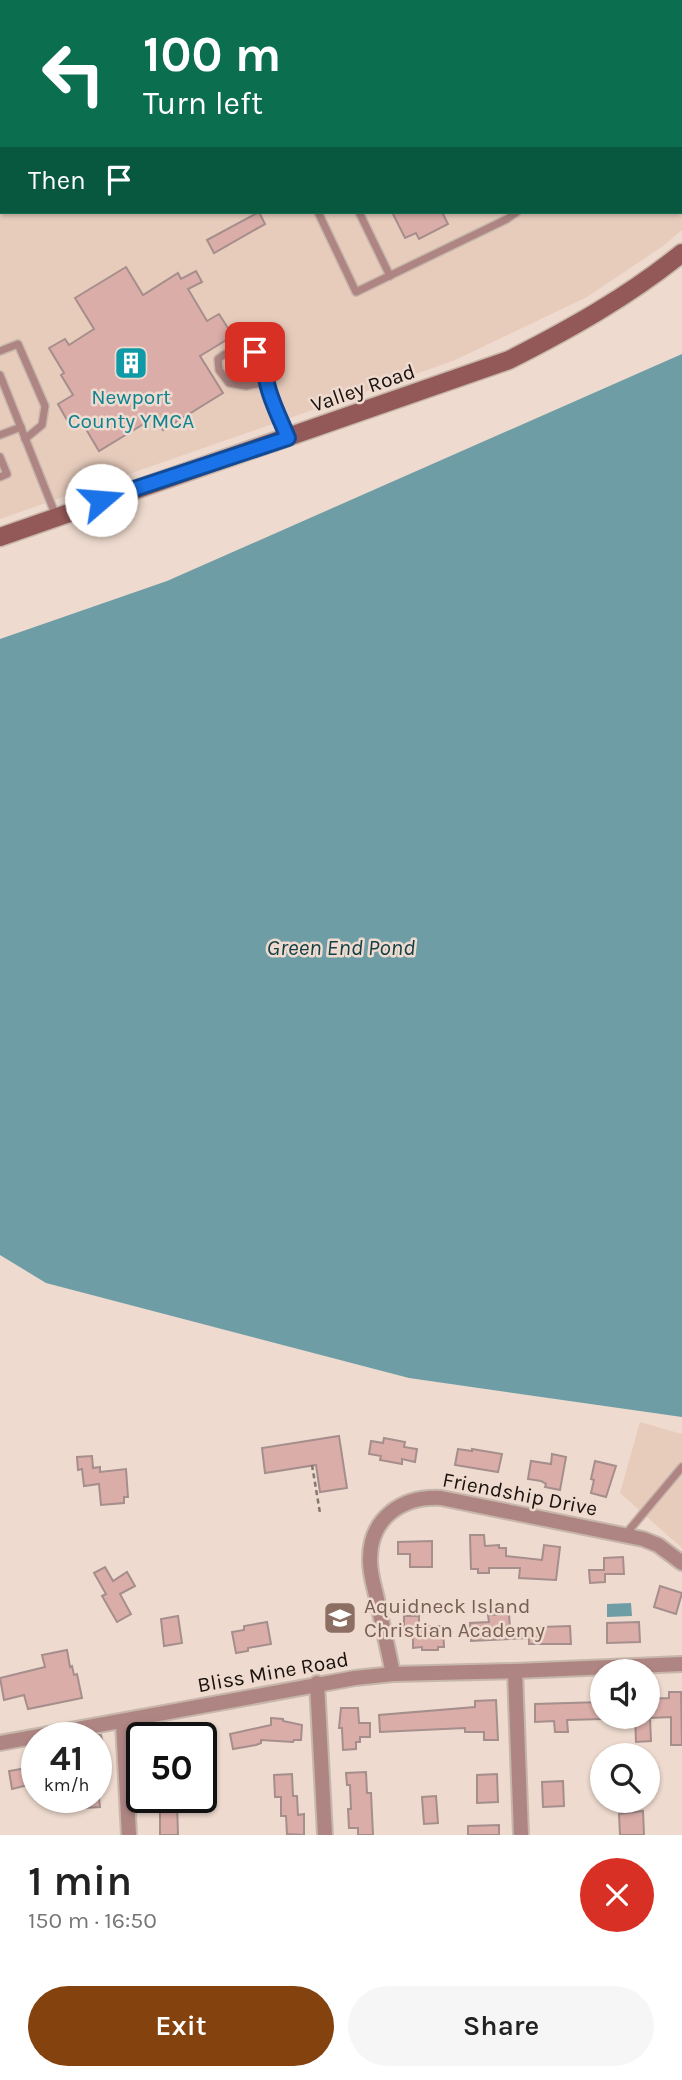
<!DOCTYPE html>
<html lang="en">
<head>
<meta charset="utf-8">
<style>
  :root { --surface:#fff; --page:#f6f6f6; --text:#222; --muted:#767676; --accent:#84420f }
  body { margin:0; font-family:Karla,sans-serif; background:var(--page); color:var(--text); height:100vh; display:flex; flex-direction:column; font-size:26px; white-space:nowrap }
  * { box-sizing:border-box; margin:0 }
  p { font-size:23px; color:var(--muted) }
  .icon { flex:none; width:38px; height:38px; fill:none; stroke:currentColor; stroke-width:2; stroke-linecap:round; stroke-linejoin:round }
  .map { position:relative; height:1835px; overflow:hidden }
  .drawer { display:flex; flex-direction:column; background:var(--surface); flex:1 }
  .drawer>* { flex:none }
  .guide { position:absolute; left:0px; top:0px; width:682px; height:214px; box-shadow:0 2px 5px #0004; background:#0b6e4f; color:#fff; overflow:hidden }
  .tools { position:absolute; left:590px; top:1659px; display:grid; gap:14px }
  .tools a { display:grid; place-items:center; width:70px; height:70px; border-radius:50%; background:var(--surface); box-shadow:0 2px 5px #0004; font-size:35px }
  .speed { position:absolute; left:21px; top:1722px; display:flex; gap:14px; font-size:35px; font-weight:700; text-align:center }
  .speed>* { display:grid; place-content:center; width:91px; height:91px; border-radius:50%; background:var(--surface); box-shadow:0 2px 5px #0004; line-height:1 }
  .speed small { font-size:18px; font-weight:400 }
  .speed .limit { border:4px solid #111; border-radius:10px; background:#fff; color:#111 }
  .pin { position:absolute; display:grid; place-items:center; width:60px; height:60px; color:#fff; margin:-30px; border-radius:14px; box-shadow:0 4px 10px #0006 }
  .me { position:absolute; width:77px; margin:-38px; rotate:72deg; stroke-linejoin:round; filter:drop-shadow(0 0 5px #0008) }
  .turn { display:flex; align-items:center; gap:24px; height:147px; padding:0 28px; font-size:32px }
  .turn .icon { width:91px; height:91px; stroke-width:2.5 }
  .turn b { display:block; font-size:49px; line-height:60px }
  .then { display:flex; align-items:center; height:66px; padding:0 28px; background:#0003; gap:14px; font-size:26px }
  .round { display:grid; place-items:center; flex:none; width:74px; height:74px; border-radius:37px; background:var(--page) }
  .headline { display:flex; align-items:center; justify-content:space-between; height:119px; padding:0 28px }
  h1 { font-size:42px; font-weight:600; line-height:52px }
  .action { display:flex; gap:14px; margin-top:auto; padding:14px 28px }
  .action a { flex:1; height:80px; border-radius:42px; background:var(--accent); color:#fff; font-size:28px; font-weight:600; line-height:80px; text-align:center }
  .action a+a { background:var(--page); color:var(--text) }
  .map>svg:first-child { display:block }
  .built { fill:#e7ccbc; fill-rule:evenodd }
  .green { fill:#bfc3a7 }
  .water { fill:#6e9da6 }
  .building { fill:#daada9; stroke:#a58e8c; stroke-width:2 }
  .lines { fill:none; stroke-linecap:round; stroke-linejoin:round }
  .service-casing { stroke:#c7b6ab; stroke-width:10 }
  .minor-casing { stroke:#c7b6ab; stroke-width:18 }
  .secondary-casing { stroke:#c7b6ab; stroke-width:21 }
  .path { stroke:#84776f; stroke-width:2.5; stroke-dasharray:5 3.5; stroke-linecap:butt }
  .service { stroke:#ae8583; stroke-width:7 }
  .minor { stroke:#ae8583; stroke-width:14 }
  .secondary { stroke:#935958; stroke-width:18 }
  .route-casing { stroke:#114b97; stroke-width:18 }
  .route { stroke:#1a73e8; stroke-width:12 }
  .labels { text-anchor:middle; stroke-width:5; stroke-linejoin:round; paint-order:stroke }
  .street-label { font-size:21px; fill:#18110d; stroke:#eedace }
  .culture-label { font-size:21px; fill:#0d838f; stroke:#eedace }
  .education-label { font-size:21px; fill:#785e54; stroke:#eedace; text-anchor:start }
  .water-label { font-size:23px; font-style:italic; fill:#113f46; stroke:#eedace }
</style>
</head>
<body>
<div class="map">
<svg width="682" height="1835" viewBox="0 0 682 1835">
  <rect width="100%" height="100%" fill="#eedace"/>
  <g class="built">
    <path d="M0,0H682V230L663,246L587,297L453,361L0,519ZM2,2H681V212H2Z"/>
    <path d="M640,1422L682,1434V1548L620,1493Z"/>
  </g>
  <path class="green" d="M597,0H682V178L681,2Z"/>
  <g class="water">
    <path d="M682,354V1417L409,1378L46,1283L0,1255V639L167,581Z"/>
    <path d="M631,1603L632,1616L607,1617V1604Z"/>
  </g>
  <g class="building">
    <path d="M259,212L265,224L214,253L207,240Z"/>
    <path d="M392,212H442L448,224L419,239L416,233L405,238Z"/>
    <path d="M126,267L143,295L178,273L181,279L196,271L202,282L188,289L207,321L219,314L233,336L200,356L223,393L163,430L155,417L99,451L77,414L67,420L58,404L73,395L61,375L64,373L49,348L65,339L69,345L94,329L75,298Z"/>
    <path d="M339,1436L347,1488L320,1492L316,1465L265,1473L262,1448Z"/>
    <path d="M384,1438L405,1442L404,1447L417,1449L415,1462L402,1459V1464L380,1460L381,1456L369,1454L371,1441L383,1443Z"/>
    <path d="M458,1449L472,1451V1449L502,1454L498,1472L455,1465Z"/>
    <path d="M552,1454L566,1457L560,1490L545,1487L546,1484L541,1481L528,1479L531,1461L551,1464Z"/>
    <path d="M92,1456L93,1468L100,1467V1472L126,1469L128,1497H124V1503L101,1505L99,1484L84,1486L82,1469L78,1470L77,1457Z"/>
    <path d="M595,1461L616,1466L606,1497L591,1493L594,1480L591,1479Z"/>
    <path d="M470,1535H484L485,1546L499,1545V1548H506V1556L542,1560L544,1545L560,1547L556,1580L519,1578L520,1568H489V1573H478V1569H471Z"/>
    <path d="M432,1541V1567H410V1554H398V1542Z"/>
    <path d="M623,1557L624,1574H605V1582L590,1583L589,1570H604V1558Z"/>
    <path d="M105,1567L113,1581L127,1572L135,1586L120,1594L131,1614L117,1622L102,1596L106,1594L94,1573Z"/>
    <path d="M660,1586L682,1593L676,1614L654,1607Z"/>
    <path d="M509,1614L510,1628L570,1626L571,1644H529V1638L471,1641L470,1623L489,1622L488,1615Z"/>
    <path d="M178,1616L182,1643L164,1646L161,1619Z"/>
    <path d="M404,1616H419V1627L443,1626L444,1647H438V1650H422V1647L413,1648V1630H404Z"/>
    <path d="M267,1622L271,1644L248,1648V1651L236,1653L232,1632L244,1630V1626Z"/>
    <path d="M639,1622L640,1642L607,1643V1623Z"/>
    <path d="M67,1650L70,1667L72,1666L74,1675L77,1674L82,1698L28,1709L24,1695L4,1700L0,1678L45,1667L42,1655Z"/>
    <path d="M669,1692H681L682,1745H671V1717L650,1718L651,1741L636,1742L635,1717H648V1699L669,1698Z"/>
    <path d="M496,1700L498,1740H484V1732H465V1728L380,1732L379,1715L475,1707V1701Z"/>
    <path d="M602,1702V1719L567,1720L568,1732H555L554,1721L535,1722V1704Z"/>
    <path d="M341,1708H358L359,1723H370V1737H360V1742H356V1749L343,1750L342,1728H339Z"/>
    <path d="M271,1718L283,1719V1721L302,1725L301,1740H294L293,1742L261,1740V1743L256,1745L233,1749L230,1734L271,1725Z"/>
    <path d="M96,1735H101L109,1771L96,1774Z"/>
    <path d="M33,1767L36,1783L12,1789L9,1771Z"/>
    <path d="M366,1772L367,1793H371L373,1835H358V1828H349L348,1809H351L350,1785H347L346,1773Z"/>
    <path d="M292,1774L293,1796H297L298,1815L304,1814V1835L287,1834L286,1816H281V1797H275L274,1775Z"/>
    <path d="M497,1774L498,1802L477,1803V1775Z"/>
    <path d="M563,1781L564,1806L543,1807L542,1782Z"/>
    <path d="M436,1796L438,1823L424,1824L422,1797Z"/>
    <path d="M83,1797H99L100,1807L84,1808Z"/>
    <path d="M160,1803H177L178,1835H160Z"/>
    <path d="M643,1811L644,1835H620L619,1814Z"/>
    <path d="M499,1825V1835H468V1826Z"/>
  </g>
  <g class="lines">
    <defs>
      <g id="service">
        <path d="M122,0L123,2"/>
        <path d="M431,0L432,2"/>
        <path d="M397,2L402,0"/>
        <path d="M318,212L356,292L507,219L517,212"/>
        <path d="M359,212L390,276"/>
        <path d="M0,351L18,344L45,406L42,425L25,439"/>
        <path d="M0,375L56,516"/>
        <path d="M266,382L246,386L229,383L219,370L218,359C229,349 253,345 262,359C268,368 265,377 268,386C274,403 281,420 287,438"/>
        <path d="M0,435L21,427"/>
        <path d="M0,457L7,474L0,477"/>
        <path d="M625,1535L682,1467"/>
      </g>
      <g id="minor">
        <path d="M261,2L266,0"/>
        <path d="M0,148H2"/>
        <path d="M515,1671L521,1835"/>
        <path d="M393,1674C388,1649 382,1624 377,1599C374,1586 370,1574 370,1561C369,1518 402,1496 441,1498L643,1539L658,1545L682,1563"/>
        <path d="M317,1683L325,1835"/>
        <path d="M123,1722L129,1835"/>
        <path d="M0,1743L355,1678L393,1674L515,1671L682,1664"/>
      </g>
      <path id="secondary" d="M0,537L509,360C570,329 629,296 682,253"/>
    </defs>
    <use href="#service" class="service-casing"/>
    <use href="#minor" class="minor-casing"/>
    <use href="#secondary" class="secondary-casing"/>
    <path class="path" d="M312,1465L320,1513"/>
    <use href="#service" class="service"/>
    <use href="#minor" class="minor"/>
    <use href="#secondary" class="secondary"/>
  </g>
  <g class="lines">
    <defs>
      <path id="route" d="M101,500L288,438C281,420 271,402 267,383C264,370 267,362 255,352"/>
    </defs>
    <use href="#route" class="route-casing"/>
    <use href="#route" class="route"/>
  </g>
  <defs>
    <symbol id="building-square" viewBox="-11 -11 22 22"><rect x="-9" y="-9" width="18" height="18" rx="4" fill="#0f9aa8" stroke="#eedace"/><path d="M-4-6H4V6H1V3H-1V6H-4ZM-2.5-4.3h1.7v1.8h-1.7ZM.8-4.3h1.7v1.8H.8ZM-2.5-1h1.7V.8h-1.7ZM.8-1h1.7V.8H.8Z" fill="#fff"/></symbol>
    <symbol id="school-square" viewBox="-11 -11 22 22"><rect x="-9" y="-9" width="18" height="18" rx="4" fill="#8d6e63" stroke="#eedace"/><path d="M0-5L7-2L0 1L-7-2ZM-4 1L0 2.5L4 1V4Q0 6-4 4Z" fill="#fff"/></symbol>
  </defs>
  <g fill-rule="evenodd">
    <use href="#building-square" x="112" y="344" width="38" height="38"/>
    <use href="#school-square" x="321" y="1599" width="38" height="38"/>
  </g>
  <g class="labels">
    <g class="street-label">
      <text transform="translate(363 388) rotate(-19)" y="7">Valley Road</text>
      <text transform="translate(520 1494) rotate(11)" y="7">Friendship Drive</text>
      <text transform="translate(273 1672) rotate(-10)" y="7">Bliss Mine Road</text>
    </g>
    <g class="culture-label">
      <text x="131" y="404">Newport<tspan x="131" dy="24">County YMCA</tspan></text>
    </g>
    <g class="education-label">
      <text x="364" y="1613">Aquidneck Island<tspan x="364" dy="24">Christian Academy</tspan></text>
    </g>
    <g class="water-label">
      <text x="341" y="955">Green End Pond</text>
    </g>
  </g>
</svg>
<div class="tools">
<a><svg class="icon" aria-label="sound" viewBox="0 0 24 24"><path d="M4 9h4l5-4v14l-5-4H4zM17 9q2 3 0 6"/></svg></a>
<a><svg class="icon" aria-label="search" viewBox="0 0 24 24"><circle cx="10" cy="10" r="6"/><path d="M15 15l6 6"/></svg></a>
</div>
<div class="speed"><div>41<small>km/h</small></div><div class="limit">50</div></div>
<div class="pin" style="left:255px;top:352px;background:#d93025"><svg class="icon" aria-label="arrive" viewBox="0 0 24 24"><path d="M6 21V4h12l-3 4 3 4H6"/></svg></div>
<svg class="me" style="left:101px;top:500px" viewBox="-20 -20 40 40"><circle r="19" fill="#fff"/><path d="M0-13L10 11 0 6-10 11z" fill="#1a73e8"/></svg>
<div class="guide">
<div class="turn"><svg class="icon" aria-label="left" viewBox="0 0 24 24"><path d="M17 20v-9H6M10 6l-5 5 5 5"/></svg><div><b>100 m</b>Turn left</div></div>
<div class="then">Then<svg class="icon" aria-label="arrive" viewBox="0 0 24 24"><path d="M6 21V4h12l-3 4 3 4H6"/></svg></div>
</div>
</div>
<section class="drawer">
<div class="headline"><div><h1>1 min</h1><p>150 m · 16:50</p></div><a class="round" style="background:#d93025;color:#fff"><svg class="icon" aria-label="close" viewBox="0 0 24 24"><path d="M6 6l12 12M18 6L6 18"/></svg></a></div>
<div class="action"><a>Exit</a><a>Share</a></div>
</section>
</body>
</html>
